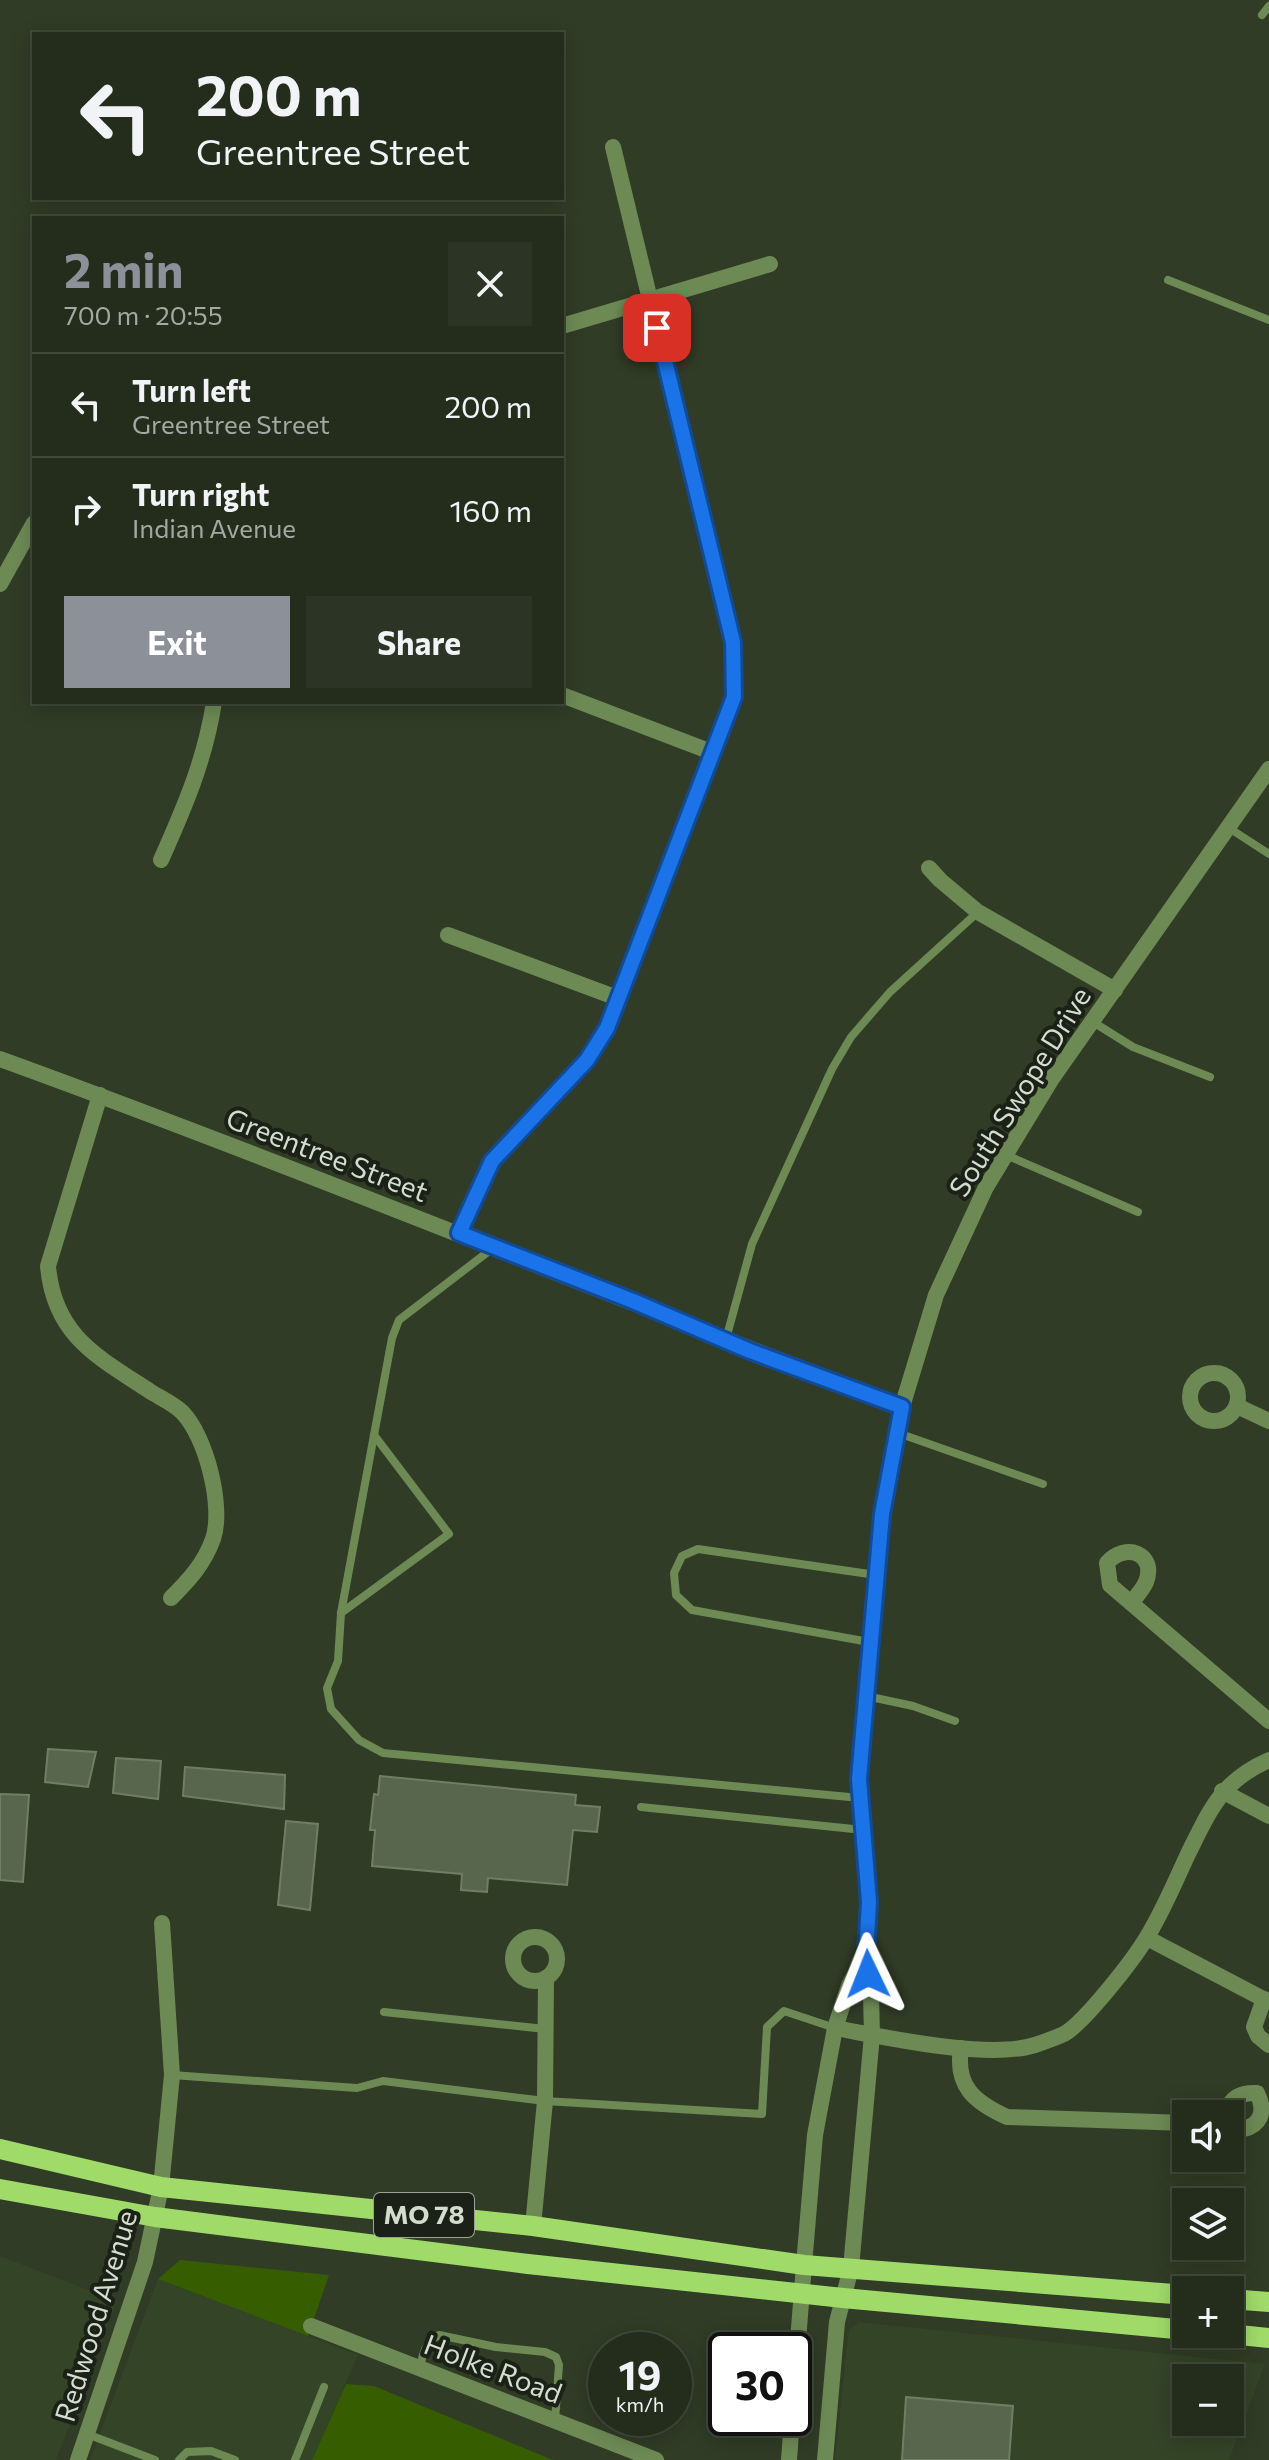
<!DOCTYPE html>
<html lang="en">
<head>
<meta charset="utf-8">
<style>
  :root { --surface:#242d1c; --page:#2c3525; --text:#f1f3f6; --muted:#a3a8a3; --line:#41493b; --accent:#8c9099 }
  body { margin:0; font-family:Commissioner,sans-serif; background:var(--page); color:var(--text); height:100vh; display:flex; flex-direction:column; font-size:30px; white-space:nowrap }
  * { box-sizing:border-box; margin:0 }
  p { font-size:26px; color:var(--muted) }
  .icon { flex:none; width:44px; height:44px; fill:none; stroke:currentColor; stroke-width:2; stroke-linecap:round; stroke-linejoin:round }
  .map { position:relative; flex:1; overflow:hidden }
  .sheet { position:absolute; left:32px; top:216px; width:532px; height:488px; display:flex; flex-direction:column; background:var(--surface); border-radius:0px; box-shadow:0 4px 20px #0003,0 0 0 2px var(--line) }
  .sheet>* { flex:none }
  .top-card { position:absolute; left:32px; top:32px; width:532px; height:168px; border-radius:0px; box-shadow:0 4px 20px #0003,0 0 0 2px var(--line); background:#242d1c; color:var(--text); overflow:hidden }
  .controls { position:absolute; left:1172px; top:2100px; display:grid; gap:16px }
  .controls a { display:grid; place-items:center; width:72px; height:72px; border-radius:0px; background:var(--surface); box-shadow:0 4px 20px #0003,0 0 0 2px var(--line); font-size:40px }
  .speed { position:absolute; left:588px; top:2332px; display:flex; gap:16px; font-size:40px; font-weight:700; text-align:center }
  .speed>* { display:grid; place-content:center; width:104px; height:104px; border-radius:50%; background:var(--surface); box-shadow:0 4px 20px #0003,0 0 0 2px var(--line); line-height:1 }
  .speed small { font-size:20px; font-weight:400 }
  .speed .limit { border:4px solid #111; border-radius:12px; background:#fff; color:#111 }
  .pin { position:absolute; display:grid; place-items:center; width:68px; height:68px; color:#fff; margin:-34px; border-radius:16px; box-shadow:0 4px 12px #0006 }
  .me { position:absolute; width:88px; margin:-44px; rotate:358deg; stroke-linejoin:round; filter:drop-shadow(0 0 6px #0008) }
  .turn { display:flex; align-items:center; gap:28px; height:168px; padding:0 32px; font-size:36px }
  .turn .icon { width:104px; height:104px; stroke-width:2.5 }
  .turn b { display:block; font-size:56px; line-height:68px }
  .round { display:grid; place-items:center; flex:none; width:84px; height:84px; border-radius:0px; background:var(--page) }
  .summary { display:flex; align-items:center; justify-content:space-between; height:136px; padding:0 32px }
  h1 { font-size:48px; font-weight:700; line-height:60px; color:var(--accent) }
  .cta { display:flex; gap:16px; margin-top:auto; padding:16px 32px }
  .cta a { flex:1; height:92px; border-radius:0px; background:var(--accent); color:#fff; font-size:32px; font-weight:700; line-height:92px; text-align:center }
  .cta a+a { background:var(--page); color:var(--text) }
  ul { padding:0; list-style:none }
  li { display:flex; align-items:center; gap:24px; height:104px; padding:0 32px; border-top:2px solid var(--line) }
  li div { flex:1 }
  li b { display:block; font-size:30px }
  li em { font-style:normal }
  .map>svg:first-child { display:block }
  .built { fill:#344427; fill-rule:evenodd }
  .green { fill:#365e00 }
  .building { fill:#59664e; stroke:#6f7e65; stroke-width:2 }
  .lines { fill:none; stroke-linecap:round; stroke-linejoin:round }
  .service { stroke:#6d8a55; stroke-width:8 }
  .minor { stroke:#6d8a55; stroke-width:16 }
  .tertiary { stroke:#6d8a55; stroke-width:16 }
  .primary { stroke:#a0db6a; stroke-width:20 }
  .route-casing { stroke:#114b97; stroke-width:20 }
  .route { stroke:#1a73e8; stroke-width:14 }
  .labels { text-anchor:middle; stroke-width:8; stroke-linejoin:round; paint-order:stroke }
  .shield { fill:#1b2117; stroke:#9ca497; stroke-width:2 }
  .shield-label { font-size:26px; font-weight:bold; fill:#d4dcce }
  .street-label { font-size:28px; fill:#d4dcce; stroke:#1b2117 }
</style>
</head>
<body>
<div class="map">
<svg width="1269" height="2460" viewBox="0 0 1269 2460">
  <rect width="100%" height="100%" fill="#303c26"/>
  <g class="built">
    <path d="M0,2256L117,2301L56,2460H0Z"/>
    <path d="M158,2279L358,2355L312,2460H90Z"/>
    <path d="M859,2322L1265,2364L1229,2460H835L848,2336L851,2328ZM1186,2378H1230V2422H1186Z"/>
  </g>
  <g class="green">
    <path d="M180,2260L329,2275L308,2336L158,2279Z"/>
    <path d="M346,2384L374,2386L553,2460H312Z"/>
  </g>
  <g class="building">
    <path d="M48,1749L96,1752L88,1787L45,1782Z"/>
    <path d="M116,1758L161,1761L158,1799L113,1793Z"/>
    <path d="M185,1767L285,1775L284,1809L183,1796Z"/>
    <path d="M380,1776L576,1795L575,1805L600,1807L597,1832L573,1830L567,1885L488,1878L487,1892L461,1890L462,1874L372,1866L375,1830H370L374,1794L378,1795Z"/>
    <path d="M0,1794L29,1795L23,1882L0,1880Z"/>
    <path d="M286,1821L318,1824L310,1910L278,1905Z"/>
    <path d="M906,2397L1013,2406L1009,2460H902Z"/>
  </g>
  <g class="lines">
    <g class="service">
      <path d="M1262,15L1269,6"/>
      <path d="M1168,280L1269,320"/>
      <path d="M1229,828L1269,854"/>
      <path d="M1093,1022L1133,1047L1210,1077"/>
      <path d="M1006,1155L1138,1212"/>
      <path d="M493,1248L399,1320L392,1338L341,1613L338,1661L327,1688L331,1709L359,1740L383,1753L860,1798"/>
      <path d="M726,1339L752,1244L832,1069L851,1037L890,992L978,912"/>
      <path d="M898,1433L1043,1484"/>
      <path d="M341,1613L449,1534L374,1435"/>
      <path d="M869,1642L692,1610L676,1595L674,1573L682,1556L698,1549L876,1575"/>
      <path d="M866,1696L913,1706L955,1721"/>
      <path d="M641,1807L863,1830"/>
      <path d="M384,2012L545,2029"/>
      <path d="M172,2075L357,2088L383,2081L545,2101L762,2114L767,2027L784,2011L835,2028"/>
      <path d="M420,2368C423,2352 425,2343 439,2335L496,2347L545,2352L556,2357L559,2365L555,2421"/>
      <path d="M87,2434L155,2460"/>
      <path d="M179,2460L187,2452L211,2451L235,2460"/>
      <path d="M295,2460L324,2387"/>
    </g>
    <g class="minor">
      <path d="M562,326L770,264"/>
      <path d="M0,584L34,523"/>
      <path d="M562,695L714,753"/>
      <path d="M161,860C185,806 205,760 214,702"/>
      <path d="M929,868L940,880L978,912L1115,990"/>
      <path d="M448,935L620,999"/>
      <path d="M0,1059C303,1169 600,1293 902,1407"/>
      <path d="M100,1095L48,1266C54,1336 98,1357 151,1392C161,1398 174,1404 182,1412C206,1436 224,1507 213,1539C204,1564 189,1580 171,1598"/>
      <path d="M459,1233L492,1161L587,1060L607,1028L734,697L733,642L613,147"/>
      <circle cx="1214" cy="1397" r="24"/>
      <path d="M1237,1406L1269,1421"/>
      <path d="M1131,1603C1136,1597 1143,1589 1146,1582C1157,1553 1125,1542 1107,1563L1110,1585C1163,1630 1216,1676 1269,1721"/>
      <path d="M1222,1791L1269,1816"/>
      <circle cx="535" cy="1959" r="22"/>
      <path d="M1147,1938L1269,2002"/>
      <path d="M1264,1999L1254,2027L1258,2036L1269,2045"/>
      <path d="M835,2028C885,2037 987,2060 1035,2045C1044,2042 1055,2038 1064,2034C1085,2022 1134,1959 1147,1937C1163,1911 1175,1882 1188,1854C1210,1810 1221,1781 1269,1760"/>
      <path d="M961,2048C955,2086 974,2102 1007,2117L1186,2123"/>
      <path d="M1226,2114C1229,2098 1241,2092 1257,2093C1269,2117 1255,2132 1230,2129"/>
      <path d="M533,2226L545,2101L546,1978"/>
      <path d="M804,2265L815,2135L835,2028L849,1985L866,1954"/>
      <path d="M851,2268L872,2035L871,1995L866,1954L869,1902L859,1779L882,1514L902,1407L936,1295L986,1187L1051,1080L1269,769"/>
      <path d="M311,2326L656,2460"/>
      <path d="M78,2460L145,2262L161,2187L172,2075L162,1923"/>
    </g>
    <g class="tertiary">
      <path d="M794,2391L804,2265"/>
      <path d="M789,2460L792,2418"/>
      <path d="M825,2460L837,2322L851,2268"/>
    </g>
    <g class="primary">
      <path d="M0,2149L161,2187L533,2226L804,2265L1186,2295"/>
      <path d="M0,2189L155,2217L528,2264L843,2298L1186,2330"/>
      <path d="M1230,2299L1269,2302"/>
      <path d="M1230,2334L1269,2338"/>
    </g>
  </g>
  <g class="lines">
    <defs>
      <path id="route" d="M657,328L733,642L734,697L607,1028L587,1060L492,1161L459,1233L633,1301L750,1351L902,1407L882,1514L859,1779L869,1902L866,1954L868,1974"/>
    </defs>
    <use href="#route" class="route-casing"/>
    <use href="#route" class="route"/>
  </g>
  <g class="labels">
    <rect class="shield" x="374" y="2193" width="100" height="44" rx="6"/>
    <g class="shield-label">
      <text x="424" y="2224">MO 78</text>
    </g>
    <g class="street-label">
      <text transform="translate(1020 1092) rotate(-58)" y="10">South Swope Drive</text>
      <text transform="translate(327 1155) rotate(21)" y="10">Greentree Street</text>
      <text transform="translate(96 2316) rotate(-73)" y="10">Redwood Avenue</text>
      <text transform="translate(493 2369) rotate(21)" y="10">Holke Road</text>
    </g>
  </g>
</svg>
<div class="controls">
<a><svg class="icon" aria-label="sound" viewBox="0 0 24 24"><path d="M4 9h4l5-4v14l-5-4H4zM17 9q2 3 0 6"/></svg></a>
<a><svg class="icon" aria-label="layers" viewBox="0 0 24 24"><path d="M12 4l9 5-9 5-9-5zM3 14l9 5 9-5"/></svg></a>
<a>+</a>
<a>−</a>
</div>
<div class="speed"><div>19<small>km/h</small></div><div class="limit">30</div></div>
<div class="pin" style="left:657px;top:328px;background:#d93025"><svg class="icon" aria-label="arrive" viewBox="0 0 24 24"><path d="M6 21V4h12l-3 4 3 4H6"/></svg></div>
<svg class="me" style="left:868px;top:1974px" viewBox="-20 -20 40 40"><path d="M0-17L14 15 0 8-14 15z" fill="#1a73e8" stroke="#fff" stroke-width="4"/></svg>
<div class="top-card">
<div class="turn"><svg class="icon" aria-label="left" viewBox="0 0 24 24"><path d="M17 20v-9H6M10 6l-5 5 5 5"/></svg><div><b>200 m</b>Greentree Street</div></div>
</div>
<section class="sheet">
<div class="summary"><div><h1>2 min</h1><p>700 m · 20:55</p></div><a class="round"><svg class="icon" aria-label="close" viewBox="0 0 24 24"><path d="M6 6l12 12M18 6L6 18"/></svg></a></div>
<ul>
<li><svg class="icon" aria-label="left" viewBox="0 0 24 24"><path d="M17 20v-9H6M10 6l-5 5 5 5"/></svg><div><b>Turn left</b><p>Greentree Street</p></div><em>200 m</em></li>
<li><svg class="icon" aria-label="right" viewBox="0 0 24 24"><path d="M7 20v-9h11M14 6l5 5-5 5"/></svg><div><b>Turn right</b><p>Indian Avenue</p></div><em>160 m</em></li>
</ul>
<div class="cta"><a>Exit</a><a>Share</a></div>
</section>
</div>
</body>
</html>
